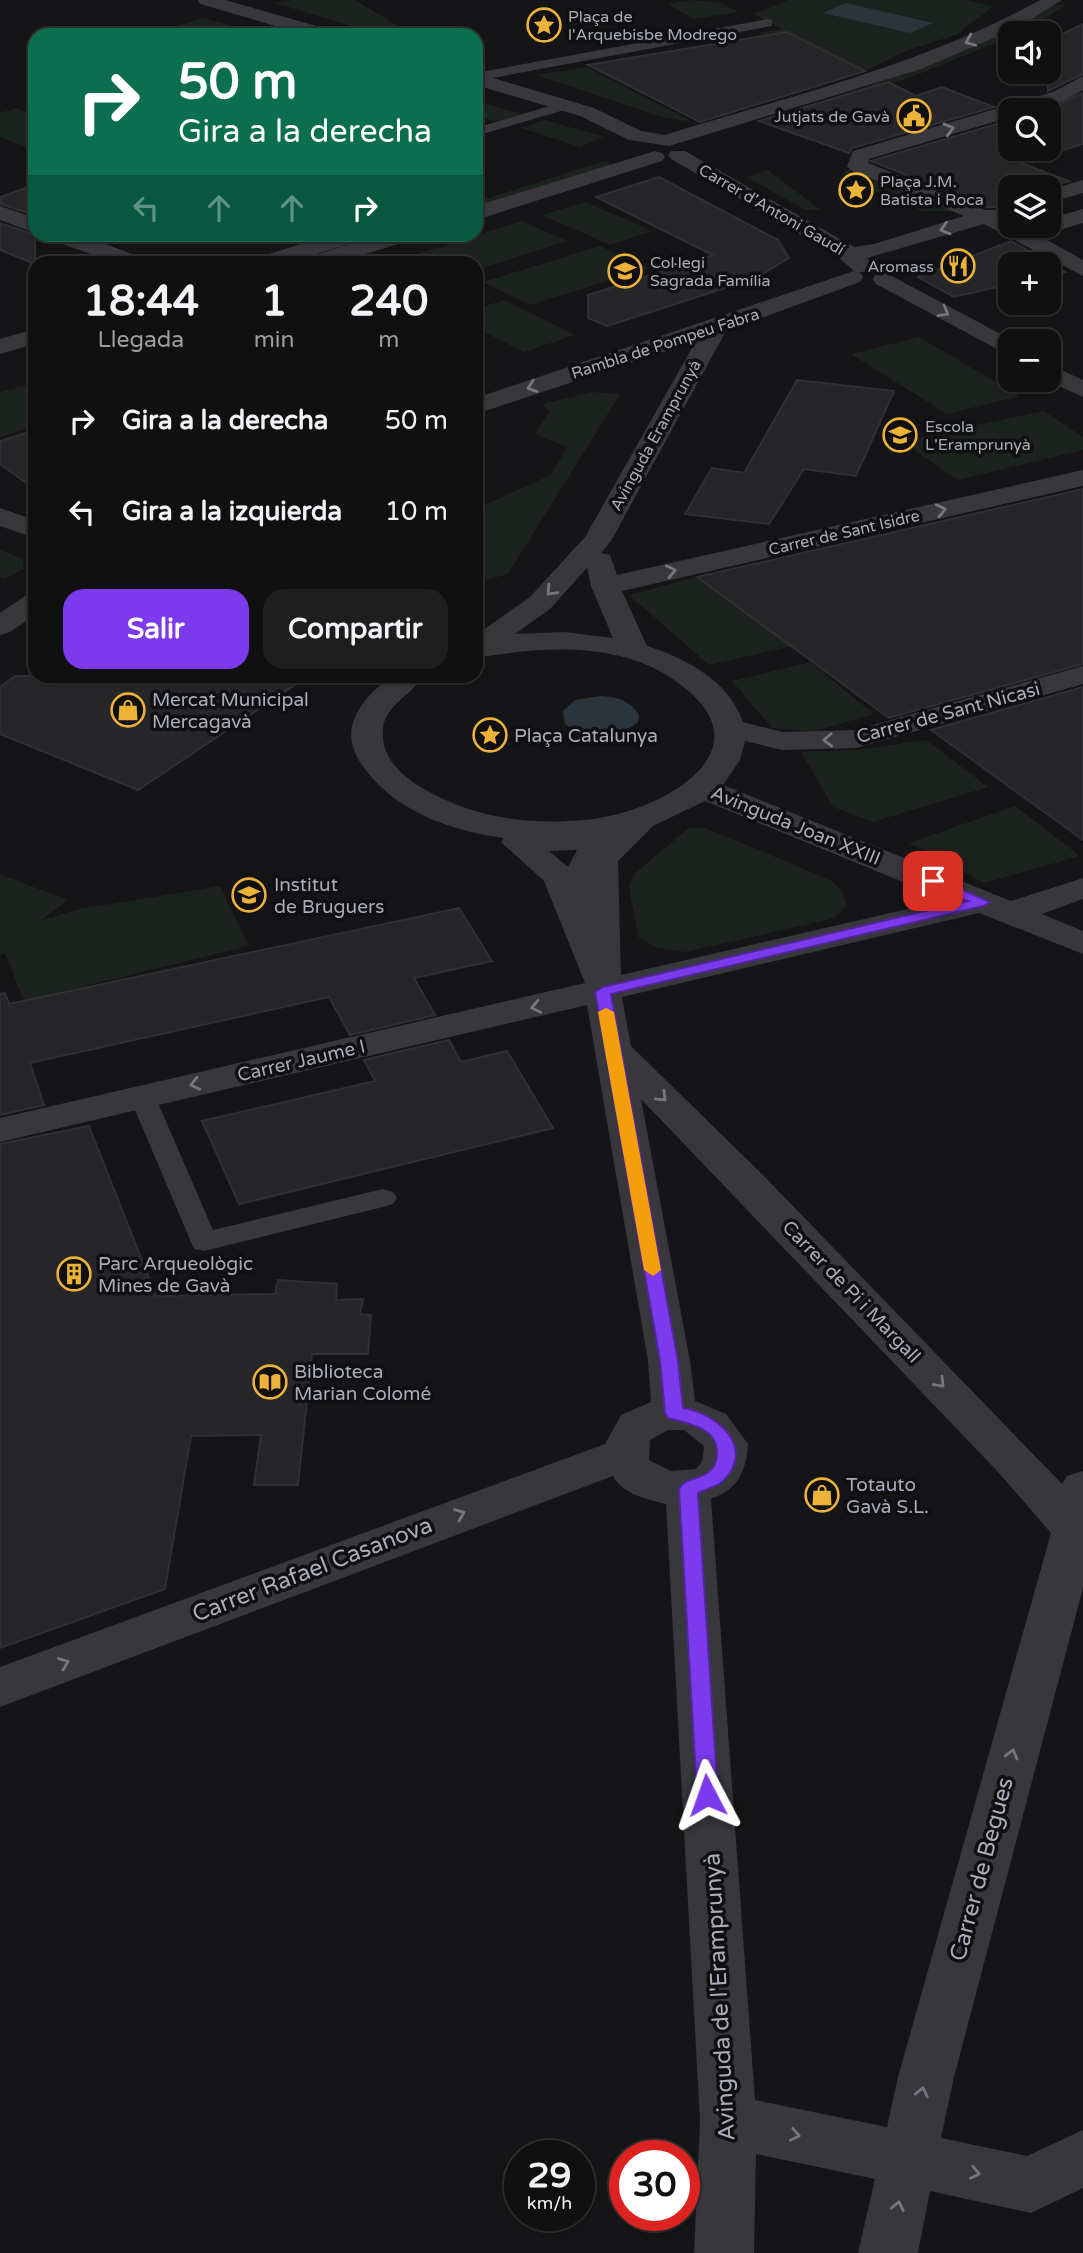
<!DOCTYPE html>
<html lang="es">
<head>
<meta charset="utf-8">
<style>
  :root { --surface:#101011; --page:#1e1e1f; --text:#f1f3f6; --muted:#9c9d9f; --line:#303031; --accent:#7c3aed }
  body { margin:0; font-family:"Varela Round",sans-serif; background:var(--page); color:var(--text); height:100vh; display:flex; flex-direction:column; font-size:26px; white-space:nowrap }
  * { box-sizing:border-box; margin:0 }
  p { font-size:23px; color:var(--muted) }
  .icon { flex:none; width:38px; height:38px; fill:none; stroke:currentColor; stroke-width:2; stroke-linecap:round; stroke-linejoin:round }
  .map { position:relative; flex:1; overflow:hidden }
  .drawer { position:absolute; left:28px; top:256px; width:455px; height:427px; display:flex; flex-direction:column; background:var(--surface); border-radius:21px; box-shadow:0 2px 5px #0004,0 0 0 2px var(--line) }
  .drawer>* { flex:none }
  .guide { position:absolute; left:28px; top:28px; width:455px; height:214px; border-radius:21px; box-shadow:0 2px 5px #0004,0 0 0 2px var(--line); background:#0b6e4f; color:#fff; overflow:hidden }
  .controls { position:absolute; left:998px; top:21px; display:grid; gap:14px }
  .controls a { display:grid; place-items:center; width:63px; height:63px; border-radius:14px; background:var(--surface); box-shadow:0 2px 5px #0004,0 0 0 2px var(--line); font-size:35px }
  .speed { position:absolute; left:504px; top:2140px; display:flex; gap:14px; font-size:35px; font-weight:700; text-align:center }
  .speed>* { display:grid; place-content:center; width:91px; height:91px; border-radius:50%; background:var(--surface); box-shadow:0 2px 5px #0004,0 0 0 2px var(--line); line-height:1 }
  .speed small { font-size:18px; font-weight:400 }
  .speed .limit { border:10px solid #d22; background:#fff; color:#111 }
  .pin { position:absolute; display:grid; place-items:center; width:60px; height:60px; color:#fff; margin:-30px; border-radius:14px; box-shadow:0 4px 10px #0006 }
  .me { position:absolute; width:77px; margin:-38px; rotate:356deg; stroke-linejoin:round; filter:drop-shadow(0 0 5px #0008) }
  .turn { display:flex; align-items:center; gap:24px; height:147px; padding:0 35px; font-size:32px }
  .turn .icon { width:91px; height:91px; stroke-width:2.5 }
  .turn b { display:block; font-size:49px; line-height:60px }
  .lanes { display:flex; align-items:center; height:66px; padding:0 35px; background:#0003; justify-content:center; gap:35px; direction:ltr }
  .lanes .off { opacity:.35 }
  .eta { display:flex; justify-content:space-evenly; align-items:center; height:119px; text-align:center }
  .eta b { font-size:42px; font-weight:700; line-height:49px }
  .button { display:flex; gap:14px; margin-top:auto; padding:14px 35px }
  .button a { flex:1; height:80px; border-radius:21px; background:var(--accent); color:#fff; font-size:28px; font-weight:700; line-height:80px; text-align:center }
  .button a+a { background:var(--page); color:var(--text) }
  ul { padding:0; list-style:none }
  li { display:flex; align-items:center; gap:21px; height:91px; padding:0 35px }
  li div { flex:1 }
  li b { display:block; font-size:26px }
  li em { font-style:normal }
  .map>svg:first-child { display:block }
  .green { fill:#1c221d }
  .water { fill:#2c343b }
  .building { fill:#262528; stroke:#302f33; stroke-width:2 }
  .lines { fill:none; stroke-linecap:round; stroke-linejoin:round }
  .lane { fill:#37373c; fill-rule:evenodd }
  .street { fill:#37373c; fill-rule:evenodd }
  .oneway { stroke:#757780 }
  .route { fill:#7c3aed; stroke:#51269a; stroke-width:2 }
  .slow { fill:#f59e0b }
  .labels { text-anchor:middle; stroke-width:7; stroke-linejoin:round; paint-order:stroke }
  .far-poi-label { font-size:16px; fill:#a8acb7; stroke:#101012; text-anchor:start }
  .far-street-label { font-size:16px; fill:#a8acb7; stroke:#101012 }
  .poi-label { font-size:19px; fill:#a8acb7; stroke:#101012; text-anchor:start }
  .street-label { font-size:19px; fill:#a8acb7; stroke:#101012 }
  .near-street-label { font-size:23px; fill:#a8acb7; stroke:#101012 }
</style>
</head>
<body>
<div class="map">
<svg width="1083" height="2253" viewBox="0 0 1083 2253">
  <rect width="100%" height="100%" fill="#151517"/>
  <g class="green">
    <path d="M292,0H355L413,35H384L274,3Z"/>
    <path d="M693,0L721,3L739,12L694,19L668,4Z"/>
    <path d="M788,0H964L994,6L956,35L908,50L865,71L787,32L765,36L759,33L782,29L754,14Z"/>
    <path d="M1054,5H1067L1021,32L1010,33V37L904,80L793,114L786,112C878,83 970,55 1054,5Z"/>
    <path d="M203,18L246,30C221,38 202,33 178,26Z"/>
    <path d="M587,67L693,122L661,117L537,75Z"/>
    <path d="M476,101L528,116L503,124L476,115Z"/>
    <path d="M16,108L35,115V150L0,137V113Z"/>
    <path d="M545,120L604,137L580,147L521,128Z"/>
    <path d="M604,161L615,165L476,209V202Z"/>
    <path d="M844,169L953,211H923L844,179Z"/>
    <path d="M768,170L821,210H805L747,177Z"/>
    <path d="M585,202L653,231L610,245L542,215Z"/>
    <path d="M522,221L567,241L476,270V262L398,260Z"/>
    <path d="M600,246L649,268L530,305L483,282Z"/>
    <path d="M504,300L575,335L524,352L476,328V309Z"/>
    <path d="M919,337L1020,396L947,414L851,354Z"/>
    <path d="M35,383V426L0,437V392Z"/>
    <path d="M592,392L620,394L508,574L476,583V509L551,475L567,447L535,434L549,412L543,404Z"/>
    <path d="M1044,411L1083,437V450L958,480L901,441Z"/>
    <path d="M0,550L23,559L24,569L5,579L0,577Z"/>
    <path d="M697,577L793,646L709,665L629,595Z"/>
    <path d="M810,662L874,714L815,731L772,728L732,681Z"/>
    <path d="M926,740L988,787L873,822L833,807L801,752L857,750Z"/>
    <path d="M1015,806L1080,856L984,883L909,843Z"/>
    <path d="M706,828L832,881L842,892L847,906L835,918L686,952L657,948L638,937L629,887L634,874L689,828Z"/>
    <path d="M0,874L67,900L42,920L80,909L220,886L249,946L24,1001L5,953L0,956Z"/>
  </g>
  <g class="water">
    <path d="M846,3L933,23L910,33L823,13Z"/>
    <path d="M600,696C617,697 630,700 639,715L638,722C616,740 588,739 565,724L563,711L575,700Z"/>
  </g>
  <g class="building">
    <path d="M1083,24V74L1048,91V41Z"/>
    <path d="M787,32L865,71L700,122L588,65Z"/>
    <path d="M888,82L916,96L942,87L994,107L852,148L849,153L759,121Z"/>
    <path d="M1083,93V144L1021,163L1069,181L1048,187H1010V204L999,207H987L871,161L1010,120V149H1048V108Z"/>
    <path d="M659,177L778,240L789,258L756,278L607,326L588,318V295L713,255L596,197Z"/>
    <path d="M35,185V215L0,204V197Z"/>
    <path d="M0,223L35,235V264L0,250Z"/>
    <path d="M1011,241L1065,272L1048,276V264H1010V284L954,297L918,277Z"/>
    <path d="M797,380L894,391L856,476L804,469L769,524L685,514L712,468L744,473Z"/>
    <path d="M35,430V489L0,464V441Z"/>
    <path d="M1083,489V664L889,718L697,577Z"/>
    <path d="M15,676H308L138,790L0,734V687Z"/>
    <path d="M1083,687V840L931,730Z"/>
    <path d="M459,908L492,961L414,978L435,1015L350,1035L329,997L30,1063L44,1105L0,1115V994L5,993L9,1004Z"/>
    <path d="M449,1040L461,1062L507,1051L553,1128L239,1204L202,1121L375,1081L364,1060Z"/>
    <path d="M89,1126L156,1296L275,1294L278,1280L337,1284L336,1300L363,1299L360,1314L371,1315L368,1354H312L298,1485H254L261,1435L191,1436L165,1589L0,1648V1144Z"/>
  </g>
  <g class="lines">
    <g class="lane">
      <path d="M768,19L772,20V26L476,81V73Z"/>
      <path d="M566,101L571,102V108L476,136V128Z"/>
      <path d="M142,1088L151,1090L155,1096L213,1230L383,1189L393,1192L397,1198L393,1204L383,1207L204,1251L194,1249L129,1096L133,1090Z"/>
    </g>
    <g class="street">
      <path d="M197,0H225L334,31L336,35H307L200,4Z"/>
      <path d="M1040,0H1062L1015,29L921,69L669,146L629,140L580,116L476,85V73L594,108L641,131L665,135C793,95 922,65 1040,0Z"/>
      <path d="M1083,76V90C1060,105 1037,110 1010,110V117L869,159L868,163L986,210H999L1001,216L1010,219V226H1048V219L1083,209V223L1040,236L1083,260V276L984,224L867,258L873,266L870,271L860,272L863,277L860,282L726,331L611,541L601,553L610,555L617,575L1083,470V486L622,591L647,646C686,658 729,681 743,722L782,732L855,730L1083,666V684L856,748L782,750L745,741L740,760L723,785L1011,901L1083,878V899L1042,914L1083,931V954L979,913L622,997L631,1046L763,1175L1062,1484L1067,1476L1083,1471V1588L954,2077L941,2138L1027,2156L1083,2130V2188L1031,2213L930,2191L918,2253H858L875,2179L756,2154L754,2253H694L700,2121L666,1504C647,1499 624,1495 613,1476L0,1707V1667L605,1444L621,1415L651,1402L648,1361L587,1005L0,1142V1118L585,983L544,881L501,842L504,838C450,831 391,810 360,762C354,753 349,738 352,726C358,704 374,690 391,676H423C413,695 385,704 383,729C380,757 403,778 426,790C475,818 528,825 584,820C660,814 779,748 671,678C615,641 540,647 476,658V635L530,597L585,537L696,341L476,414V398L854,271L837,256L671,159L668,155L671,151H685L854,247L874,244L964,216L850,170L847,166L853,151L1053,92ZM587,568L591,586L613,638L564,632L515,634L550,609ZM705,801L947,900L621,975L618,861L653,826ZM577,850L568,867L549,851ZM641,1099L999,1473L1051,1533L898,2077L887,2127L755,2100L711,1499C738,1489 746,1472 748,1444L726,1414L695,1401L690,1361ZM668,1430H684L704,1446L702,1462L696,1469L671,1471L649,1460L650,1440Z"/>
      <path d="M655,151L662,153L665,157L662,161L476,220V206Z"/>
      <path d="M1083,180V193L1048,203V190Z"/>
      <path d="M0,206L35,218V233L0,220Z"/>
      <path d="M46,234H79L140,257L143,262H113L49,239Z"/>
      <path d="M332,234H349L352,239L349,244L290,262H257L260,257Z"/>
      <path d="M382,234H417L414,239L339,262H306L309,257Z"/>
      <path d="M884,272L1014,341H1010V356L876,284L873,279L876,274Z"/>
      <path d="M35,329V344L0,354V339Z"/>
      <path d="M1048,364L1083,380V397L1046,380H1048Z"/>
      <path d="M0,508L35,520V538L0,526Z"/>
      <path d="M35,593V615L10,632L0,635V613L25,596Z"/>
    </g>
  </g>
  <defs><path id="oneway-chevron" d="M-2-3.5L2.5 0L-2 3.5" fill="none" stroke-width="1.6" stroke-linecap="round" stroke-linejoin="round" transform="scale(1.75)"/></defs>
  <g class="oneway">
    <use href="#oneway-chevron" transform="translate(970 41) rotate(157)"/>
    <use href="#oneway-chevron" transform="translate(949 129) rotate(-16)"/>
    <use href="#oneway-chevron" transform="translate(945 229) rotate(163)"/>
    <use href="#oneway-chevron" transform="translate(944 312) rotate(29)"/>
    <use href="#oneway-chevron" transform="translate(532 387) rotate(161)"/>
    <use href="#oneway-chevron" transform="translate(941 510) rotate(-13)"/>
    <use href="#oneway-chevron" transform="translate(671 571) rotate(-13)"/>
    <use href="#oneway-chevron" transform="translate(551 591) rotate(133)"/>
    <use href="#oneway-chevron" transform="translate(828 740) rotate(178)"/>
    <use href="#oneway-chevron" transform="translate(536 1007) rotate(167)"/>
    <use href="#oneway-chevron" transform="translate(195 1084) rotate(167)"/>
    <use href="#oneway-chevron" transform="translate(662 1097) rotate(45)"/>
    <use href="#oneway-chevron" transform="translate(940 1383) rotate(46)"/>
    <use href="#oneway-chevron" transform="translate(460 1514) rotate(-21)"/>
    <use href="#oneway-chevron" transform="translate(64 1663) rotate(-21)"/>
    <use href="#oneway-chevron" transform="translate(1012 1754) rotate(-75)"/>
    <use href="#oneway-chevron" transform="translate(922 2092) rotate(-78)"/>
    <use href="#oneway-chevron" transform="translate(795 2135) rotate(12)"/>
    <use href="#oneway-chevron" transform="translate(975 2173) rotate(12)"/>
    <use href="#oneway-chevron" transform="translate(898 2206) rotate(-78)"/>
  </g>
  <path class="route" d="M933,877L990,902L983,906L611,994L678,1361L683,1408C717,1413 757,1448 723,1481C717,1487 706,1489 698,1493L718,1795L715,1801L707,1804L700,1801L697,1795L679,1489C684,1478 698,1480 707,1473C714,1469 717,1461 717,1454C719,1427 687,1424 668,1418L665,1413L660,1361L595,992L603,987L968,901L928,884V878Z"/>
  <path class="slow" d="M606,1008L614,1012L661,1270L653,1276L644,1270L598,1012Z"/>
  <defs>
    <symbol id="sight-ring" viewBox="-11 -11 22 22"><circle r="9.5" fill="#101012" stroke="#edb238" stroke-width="1.5"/><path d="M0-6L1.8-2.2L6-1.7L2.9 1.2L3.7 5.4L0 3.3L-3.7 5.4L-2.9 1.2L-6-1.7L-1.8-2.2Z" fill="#edb238"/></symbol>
    <symbol id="civic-ring" viewBox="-11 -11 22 22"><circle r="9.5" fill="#101012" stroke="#edb238" stroke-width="1.5"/><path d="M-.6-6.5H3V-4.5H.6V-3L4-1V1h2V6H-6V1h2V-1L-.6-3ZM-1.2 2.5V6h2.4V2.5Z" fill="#edb238"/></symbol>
    <symbol id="restaurant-ring" viewBox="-11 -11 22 22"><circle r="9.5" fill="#101012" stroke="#edb238" stroke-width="1.5"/><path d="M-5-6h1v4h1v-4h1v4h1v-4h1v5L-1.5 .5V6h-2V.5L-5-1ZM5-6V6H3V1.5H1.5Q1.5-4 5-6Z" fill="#edb238"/></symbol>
    <symbol id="school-ring" viewBox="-11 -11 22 22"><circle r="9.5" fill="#101012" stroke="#edb238" stroke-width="1.5"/><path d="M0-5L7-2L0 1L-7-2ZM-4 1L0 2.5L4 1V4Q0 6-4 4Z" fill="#edb238"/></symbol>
    <symbol id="shop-ring" viewBox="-11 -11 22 22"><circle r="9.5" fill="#101012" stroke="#edb238" stroke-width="1.5"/><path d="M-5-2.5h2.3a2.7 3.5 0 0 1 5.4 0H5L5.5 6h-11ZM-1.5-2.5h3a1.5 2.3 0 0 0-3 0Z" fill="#edb238"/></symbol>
    <symbol id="building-ring" viewBox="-11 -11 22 22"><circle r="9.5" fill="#101012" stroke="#edb238" stroke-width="1.5"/><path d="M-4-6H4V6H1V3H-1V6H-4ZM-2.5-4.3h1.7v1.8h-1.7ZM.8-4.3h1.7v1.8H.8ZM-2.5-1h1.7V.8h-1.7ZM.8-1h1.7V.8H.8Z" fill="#edb238"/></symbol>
    <symbol id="library-ring" viewBox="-11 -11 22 22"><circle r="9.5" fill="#101012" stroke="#edb238" stroke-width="1.5"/><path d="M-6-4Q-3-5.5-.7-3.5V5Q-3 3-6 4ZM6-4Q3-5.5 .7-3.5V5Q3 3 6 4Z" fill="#edb238"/></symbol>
  </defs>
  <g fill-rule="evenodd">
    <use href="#sight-ring" x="525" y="6" width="38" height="38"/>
    <use href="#civic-ring" x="895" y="97" width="38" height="38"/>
    <use href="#sight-ring" x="837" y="171" width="38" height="38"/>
    <use href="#restaurant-ring" x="939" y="247" width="38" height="38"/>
    <use href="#school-ring" x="606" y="252" width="38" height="38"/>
    <use href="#school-ring" x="881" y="416" width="38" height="38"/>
    <use href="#shop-ring" x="109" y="691" width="38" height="38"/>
    <use href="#sight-ring" x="471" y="716" width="38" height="38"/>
    <use href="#school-ring" x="230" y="876" width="38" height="38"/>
    <use href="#building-ring" x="55" y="1255" width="38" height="38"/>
    <use href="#library-ring" x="251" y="1363" width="38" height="38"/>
    <use href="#shop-ring" x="803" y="1476" width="38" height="38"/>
  </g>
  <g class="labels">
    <g class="far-poi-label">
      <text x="568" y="22">Plaça de<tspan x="568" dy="18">l'Arquebisbe Modrego</tspan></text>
      <text x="890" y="122" text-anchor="end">Jutjats de Gavà</text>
      <text x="880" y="187">Plaça J.M.<tspan x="880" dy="18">Batista i Roca</tspan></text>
      <text x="650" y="268">Col·legi<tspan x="650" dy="18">Sagrada Família</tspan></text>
      <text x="934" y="272" text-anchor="end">Aromass</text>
      <text x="925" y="432">Escola<tspan x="925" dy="18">L'Eramprunyà</tspan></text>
    </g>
    <g class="far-street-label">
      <text transform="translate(772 209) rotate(30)" y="6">Carrer d'Antoni Gaudí</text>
      <text transform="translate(665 343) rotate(-18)" y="6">Rambla de Pompeu Fabra</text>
      <text transform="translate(655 435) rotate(-61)" y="6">Avinguda Eramprunyà</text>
      <text transform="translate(844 532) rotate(-13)" y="6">Carrer de Sant Isidre</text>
    </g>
    <g class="poi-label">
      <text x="152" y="706">Mercat Municipal<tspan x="152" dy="22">Mercagavà</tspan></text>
      <text x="514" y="742">Plaça Catalunya</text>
      <text x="274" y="891">Institut<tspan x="274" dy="22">de Bruguers</tspan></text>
      <text x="98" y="1270">Parc Arqueològic<tspan x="98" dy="22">Mines de Gavà</tspan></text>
      <text x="294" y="1378">Biblioteca<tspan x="294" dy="22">Marian Colomé</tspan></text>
      <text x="846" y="1491">Totauto<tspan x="846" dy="22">Gavà S.L.</tspan></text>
    </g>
    <g class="street-label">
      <text transform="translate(948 712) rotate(-15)" y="7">Carrer de Sant Nicasi</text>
      <text transform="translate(796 825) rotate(22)" y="7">Avinguda Joan XXIII</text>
      <text transform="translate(301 1060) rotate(-13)" y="7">Carrer Jaume I</text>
      <text transform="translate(852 1291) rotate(46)" y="7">Carrer de Pi i Margall</text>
    </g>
    <g class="near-street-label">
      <text transform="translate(312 1569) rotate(-21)" y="8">Carrer Rafael Casanova</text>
      <text transform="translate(981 1869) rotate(-75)" y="8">Carrer de Begues</text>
      <text transform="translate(719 1997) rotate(-93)" y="8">Avinguda de l'Eramprunyà</text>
    </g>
  </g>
</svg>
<div class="controls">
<a><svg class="icon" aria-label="sound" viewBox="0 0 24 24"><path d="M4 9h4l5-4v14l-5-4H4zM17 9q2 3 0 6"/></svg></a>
<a><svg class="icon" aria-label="search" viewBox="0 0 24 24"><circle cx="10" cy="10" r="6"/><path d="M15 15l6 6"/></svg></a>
<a><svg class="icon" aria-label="layers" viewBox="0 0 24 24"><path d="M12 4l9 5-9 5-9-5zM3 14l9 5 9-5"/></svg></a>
<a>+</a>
<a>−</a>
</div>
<div class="speed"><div>29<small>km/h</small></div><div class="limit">30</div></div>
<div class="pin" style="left:933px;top:881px;background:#d93025"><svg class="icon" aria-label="arrive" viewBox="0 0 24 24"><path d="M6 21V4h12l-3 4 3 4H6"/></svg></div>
<svg class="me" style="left:707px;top:1795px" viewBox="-20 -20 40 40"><path d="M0-17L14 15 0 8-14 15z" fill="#7c3aed" stroke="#fff" stroke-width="4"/></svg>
<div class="guide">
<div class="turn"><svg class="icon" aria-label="right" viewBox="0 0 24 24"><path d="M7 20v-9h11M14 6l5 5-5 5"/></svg><div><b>50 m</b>Gira a la derecha</div></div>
<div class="lanes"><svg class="icon off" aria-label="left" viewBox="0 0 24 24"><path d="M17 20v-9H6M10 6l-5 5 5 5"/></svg><svg class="icon off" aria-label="ahead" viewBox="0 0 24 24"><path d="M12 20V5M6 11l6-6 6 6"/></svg><svg class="icon off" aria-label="ahead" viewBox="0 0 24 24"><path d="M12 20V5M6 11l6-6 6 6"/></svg><svg class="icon" aria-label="right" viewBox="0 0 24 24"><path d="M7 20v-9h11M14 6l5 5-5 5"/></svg></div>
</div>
<section class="drawer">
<div class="eta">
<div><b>18:44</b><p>Llegada</p></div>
<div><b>1</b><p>min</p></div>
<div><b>240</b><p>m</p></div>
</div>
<ul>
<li><svg class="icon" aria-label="right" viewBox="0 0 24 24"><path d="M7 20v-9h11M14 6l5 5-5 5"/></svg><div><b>Gira a la derecha</b></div><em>50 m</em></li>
<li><svg class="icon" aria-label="left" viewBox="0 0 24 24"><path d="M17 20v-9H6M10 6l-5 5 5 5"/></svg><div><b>Gira a la izquierda</b></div><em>10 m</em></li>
</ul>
<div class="button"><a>Salir</a><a>Compartir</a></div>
</section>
</div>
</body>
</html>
